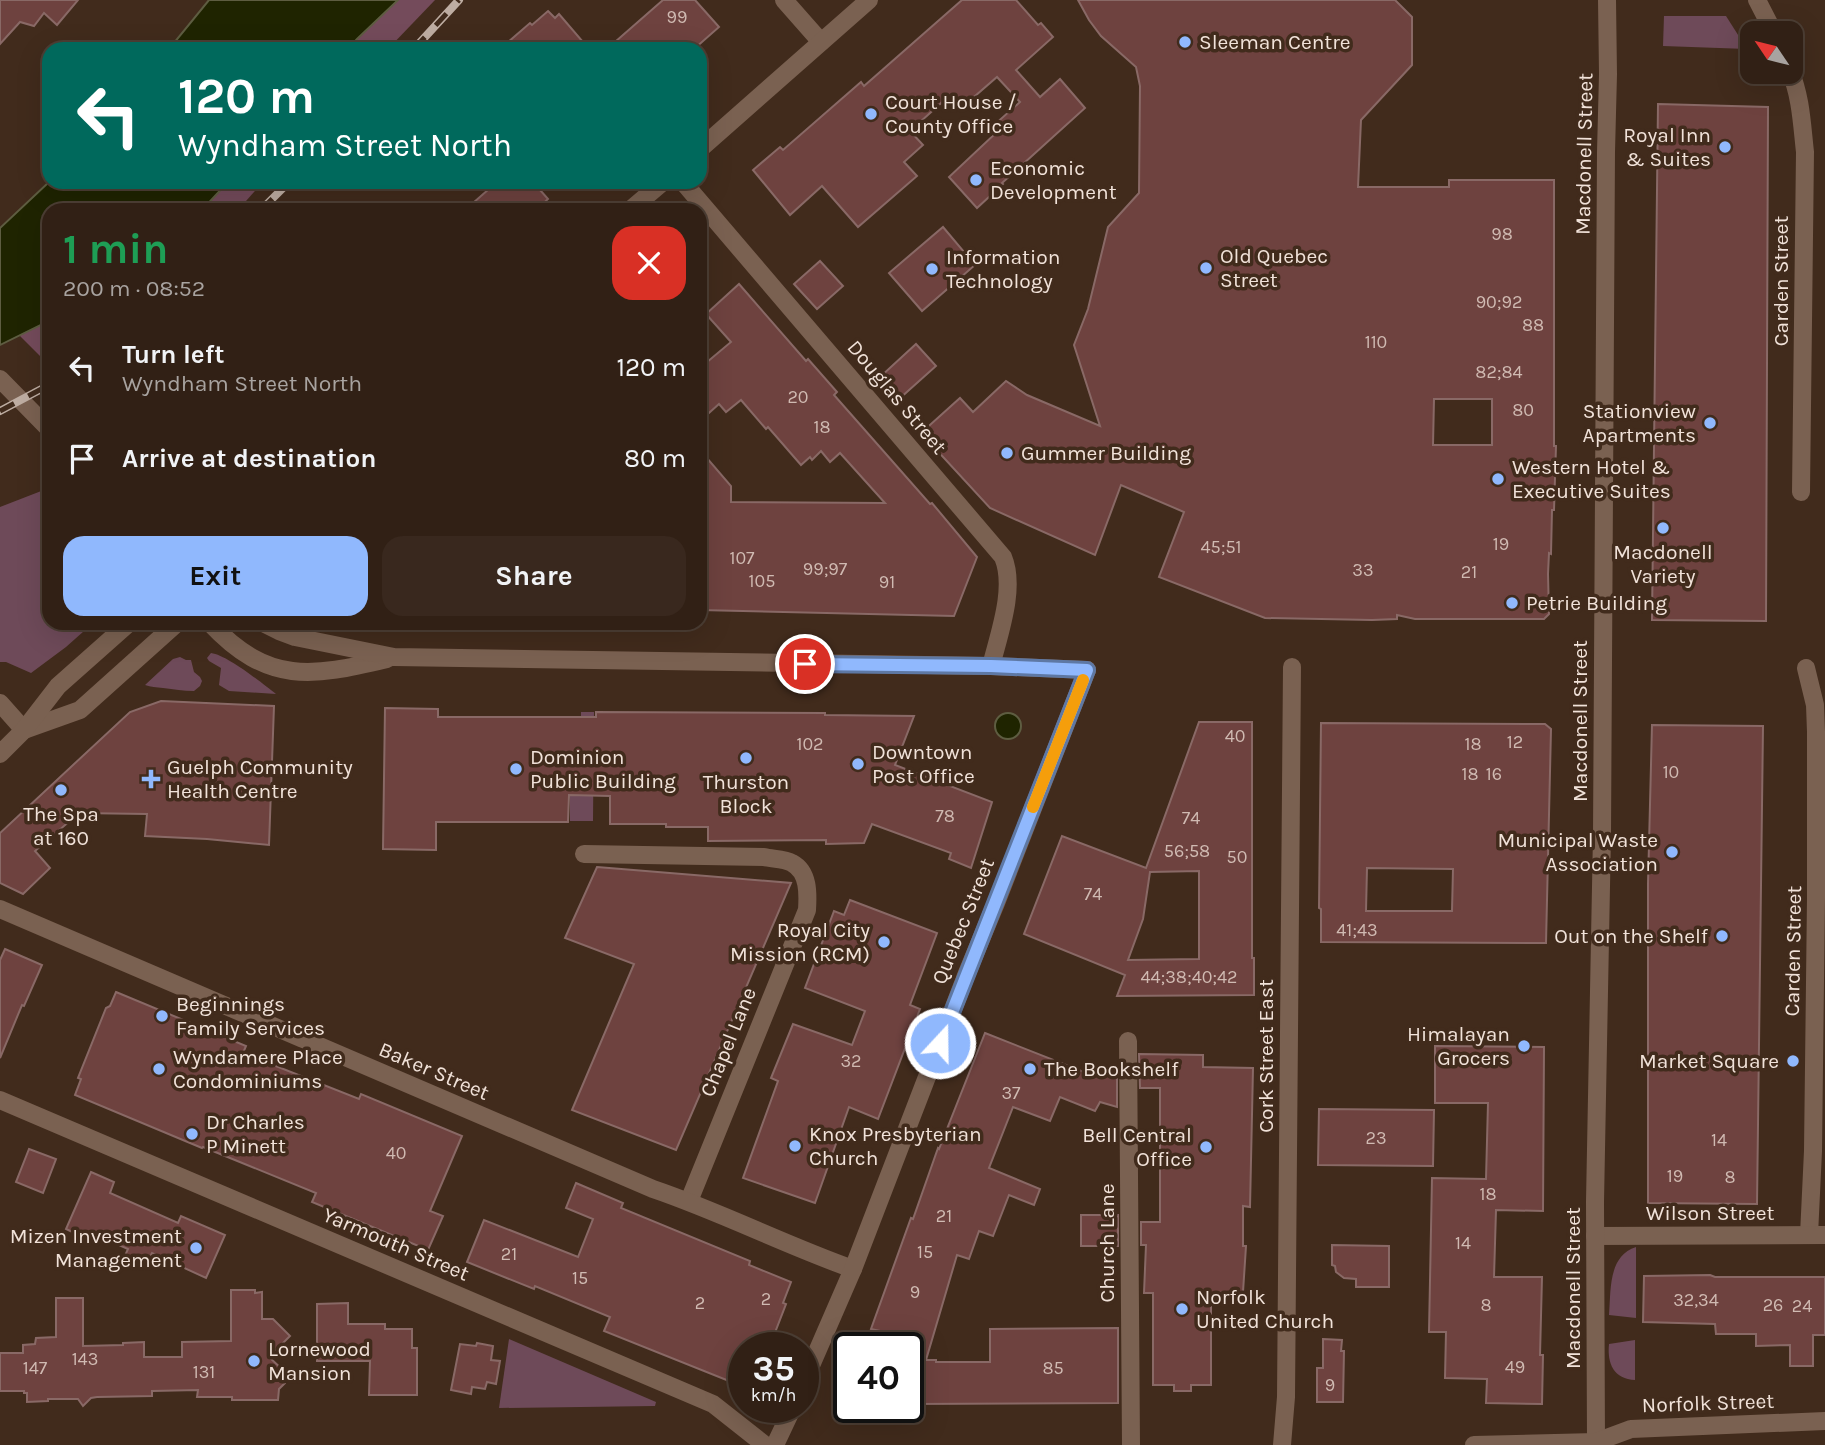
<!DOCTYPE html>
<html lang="en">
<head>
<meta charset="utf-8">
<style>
  :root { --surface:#312015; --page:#39281e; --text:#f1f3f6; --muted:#a8a3a0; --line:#4c3e34; --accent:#90b8fd }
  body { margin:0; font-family:Karla,sans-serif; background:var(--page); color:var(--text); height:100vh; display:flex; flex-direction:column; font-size:26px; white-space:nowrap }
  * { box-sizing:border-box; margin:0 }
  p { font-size:23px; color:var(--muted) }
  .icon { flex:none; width:38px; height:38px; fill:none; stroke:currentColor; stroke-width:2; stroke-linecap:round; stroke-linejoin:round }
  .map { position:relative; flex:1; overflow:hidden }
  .panel { position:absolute; left:42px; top:203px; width:665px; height:427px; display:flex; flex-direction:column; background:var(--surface); border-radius:21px; box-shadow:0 7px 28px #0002,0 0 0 2px var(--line) }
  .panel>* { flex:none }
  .guide { position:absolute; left:42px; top:42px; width:665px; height:147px; border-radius:21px; box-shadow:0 7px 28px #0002,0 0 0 2px var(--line); background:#00695c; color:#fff; overflow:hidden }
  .needle { width:46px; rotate:305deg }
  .tools { position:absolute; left:1740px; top:21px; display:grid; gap:14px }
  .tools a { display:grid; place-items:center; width:63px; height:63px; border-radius:14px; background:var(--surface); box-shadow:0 7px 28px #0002,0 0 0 2px var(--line); font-size:35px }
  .speed { position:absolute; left:728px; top:1332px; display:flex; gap:14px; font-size:35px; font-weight:700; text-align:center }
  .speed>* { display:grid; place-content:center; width:91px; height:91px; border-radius:50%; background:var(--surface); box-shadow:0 7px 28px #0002,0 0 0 2px var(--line); line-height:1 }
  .speed small { font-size:18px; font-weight:400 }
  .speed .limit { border:4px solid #111; border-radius:10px; background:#fff; color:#111 }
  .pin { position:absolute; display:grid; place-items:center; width:60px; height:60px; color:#fff; margin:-30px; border:4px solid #fff; border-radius:50%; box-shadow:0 2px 7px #0007 }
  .me { position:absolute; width:77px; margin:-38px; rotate:21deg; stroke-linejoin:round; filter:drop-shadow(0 0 5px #0008) }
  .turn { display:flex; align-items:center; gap:24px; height:147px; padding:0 21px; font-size:32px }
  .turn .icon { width:91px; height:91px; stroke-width:2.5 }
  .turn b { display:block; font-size:49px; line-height:60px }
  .round { display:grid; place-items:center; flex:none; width:74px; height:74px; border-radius:21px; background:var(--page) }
  .summary { display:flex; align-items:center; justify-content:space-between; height:119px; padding:0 21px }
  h1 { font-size:42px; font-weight:700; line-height:52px; color:#1e9e55 }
  .button { display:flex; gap:14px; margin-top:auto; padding:14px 21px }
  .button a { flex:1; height:80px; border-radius:21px; background:var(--accent); color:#111; font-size:28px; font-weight:700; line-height:80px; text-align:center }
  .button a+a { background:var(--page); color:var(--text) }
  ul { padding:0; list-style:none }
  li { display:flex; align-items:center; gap:21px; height:91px; padding:0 21px }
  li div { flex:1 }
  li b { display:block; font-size:26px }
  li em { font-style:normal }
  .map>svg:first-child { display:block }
  .green { fill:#6e4a59 }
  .forest { fill:#744b5b }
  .water { fill:#1f2400; stroke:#5e5d41; stroke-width:2 }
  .building { fill:#6e423f; stroke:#896966; stroke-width:2; fill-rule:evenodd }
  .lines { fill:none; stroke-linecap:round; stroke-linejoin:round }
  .minor { stroke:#7a6151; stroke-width:18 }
  .tertiary { stroke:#7a6151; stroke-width:18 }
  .secondary { stroke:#7a6151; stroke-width:18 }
  .rail-casing { stroke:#beada2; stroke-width:8 }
  .rail { stroke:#412b1c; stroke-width:5; stroke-dasharray:16; stroke-linecap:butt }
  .route-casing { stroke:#5e78a4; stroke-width:18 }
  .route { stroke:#90b8fd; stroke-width:12 }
  .slow { stroke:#f59e0b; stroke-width:12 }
  .poi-dot { fill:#90b8fd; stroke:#412b1c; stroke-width:2.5 }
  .labels { text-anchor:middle; stroke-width:7; stroke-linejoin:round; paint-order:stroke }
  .number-label { font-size:18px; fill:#d0bab2 }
  .poi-label { font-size:21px; fill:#f1e2d9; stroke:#412b1c; text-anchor:start }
  .street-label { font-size:21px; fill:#f1e2d9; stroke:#412b1c }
</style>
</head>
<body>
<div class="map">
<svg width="1825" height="1445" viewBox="0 0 1825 1445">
  <rect width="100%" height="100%" fill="#412b1c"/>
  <g class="green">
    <path d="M1664,16H1726L1747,49L1663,46Z"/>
    <path d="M49,488V623H93L66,647L31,673L6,662H0V507Z"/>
    <path d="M211,653C227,655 262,683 276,694L229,691L219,685L221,668L209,661L207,658Z"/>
    <path d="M180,657L186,660H191L194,672L200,677L202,681L200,686L194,691C183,691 174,689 163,688C156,687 151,687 145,685L173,659Z"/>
    <path d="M581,712H594L593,821H570V722H581Z"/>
    <path d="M1636,1247V1318L1609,1315C1611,1290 1608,1256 1636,1247Z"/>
    <path d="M509,1339L656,1402L655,1406L499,1408Z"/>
    <path d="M1635,1340V1380C1614,1379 1607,1364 1609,1344Z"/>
  </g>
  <g class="forest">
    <path d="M398,0H435L388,49H348L357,39Z"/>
    <path d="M228,182H263L238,210H202Z"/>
    <path d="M49,321V365L19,335Z"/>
  </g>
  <g class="water">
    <path d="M209,0H398L357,39L348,49H169Z"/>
    <path d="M49,182H228L202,210H49V321L0,345V228Z"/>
    <circle cx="1008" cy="726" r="13"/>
  </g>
  <g class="building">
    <path d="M0,0H78L57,25L44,13L34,26L20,22L0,44Z"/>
    <path d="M663,0H695L719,27L694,49H607Z"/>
    <path d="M962,0H1016L1038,25L1041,23L1053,37L1016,70L1040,97L1060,79L1085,108L1002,183L1003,184L977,208L949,177L998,131L993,126L1020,102L997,77L960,109L949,96L910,131L923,145L904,162L917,176L858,227L822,186L790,215L753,170L780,147L783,150L861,82L864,86Z"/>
    <path d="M1078,0H1395L1412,17V65L1361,120L1358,187H1449V180H1554V446H1556L1554,510H1552L1551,554L1549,553L1548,574L1549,614L1544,619H1415L1397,615V619L1372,620L1265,618L1159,577L1184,512L1121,485L1095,555L990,508L921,433L960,398L973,412L1006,381L1027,395L1100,426L1074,345L1088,309L1108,227L1139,193L1140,86L1136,67L1101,36L1089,20ZM1434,399H1492V445H1433Z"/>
    <path d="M548,11L555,18L559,14L589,49H500L530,23L532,25Z"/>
    <path d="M1658,104L1768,107L1766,621L1652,620Z"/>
    <path d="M497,182H533L548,199L536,210H465Z"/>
    <path d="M943,227L975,265L922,311L889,273Z"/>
    <path d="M820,261L843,286L817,309L794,284Z"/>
    <path d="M739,284L806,361L808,359L837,392L834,395L930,504L932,503L977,557L954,616L700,610V450L731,486V502L885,503L840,453L830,462L821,451L812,460L810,457L801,465L768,427L766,429L741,400L726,412L719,404L700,421V368L731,342L706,314Z"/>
    <path d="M916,344L936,366L899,399L880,377Z"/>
    <path d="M161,701L274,706L269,845L207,839L145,836L147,814L79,813L35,851L50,868L23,894L0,883V833L130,712Z"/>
    <path d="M385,708L438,709V717H596V712L825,713V715L914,716L895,765L992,802L971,868L949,859L951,853L872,824L864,843L826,844V840L708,841V827H666V824H610V796L569,795L568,822H436V850L383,849Z"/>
    <path d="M1199,722H1252V958H1254V995L1117,996L1125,975L1024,934L1062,836L1146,868ZM1199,871V959L1128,960L1143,919L1150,872Z"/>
    <path d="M1321,723L1545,724L1551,729L1546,943L1321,942V909L1319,908ZM1367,868L1453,869L1452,911H1366Z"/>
    <path d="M1652,725L1763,726L1757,1204L1648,1203V884Z"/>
    <path d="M597,867L791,883L676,1150L572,1110L634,964L565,938Z"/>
    <path d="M850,900L937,933L910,1005L920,1009L878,1119L849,1107L815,1203L743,1178L778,1081L771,1078L793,1024L852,1045L865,1011L805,988L834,911L844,915Z"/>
    <path d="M5,949L42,965L24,1006L22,1005L0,1058V960Z"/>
    <path d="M116,992L246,1046L243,1053L359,1099L361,1094L462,1136L430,1211L443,1216L428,1250L312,1202L316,1193L203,1147L202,1148L75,1095L81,1079L78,1078L106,1008L110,1006Z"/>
    <path d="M985,1033L1089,1074L1117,1073V1107L1100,1102L1095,1111L1060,1097L1050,1121L1013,1107L989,1168L1040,1189L1034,1205L1009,1195L993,1236L979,1231L969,1259L957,1255L926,1360H936V1362H990V1329L1118,1328V1403L908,1404V1337L871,1329L911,1218L913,1219L938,1148L939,1149Z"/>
    <path d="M1435,1046L1544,1047L1543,1211L1496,1210L1494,1277H1542L1540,1355H1543L1542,1404L1486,1403L1487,1379L1445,1378L1446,1332H1429L1432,1178L1486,1179L1488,1103H1435Z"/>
    <path d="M1139,1054L1203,1055V1067L1253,1068L1250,1207L1243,1206V1246H1246L1243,1292L1211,1293V1385H1191V1391H1174V1385H1153V1293H1144L1146,1245H1141V1222H1160V1088H1140Z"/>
    <path d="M1319,1109L1434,1110L1433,1166L1318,1165Z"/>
    <path d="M29,1149L56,1159L43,1193L16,1182Z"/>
    <path d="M91,1172L114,1182L110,1193L178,1223L181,1216L225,1235L206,1278L152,1253L145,1267L124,1258L128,1249L92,1233L89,1240L66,1229Z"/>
    <path d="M576,1183L623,1203L621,1208L750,1261L749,1265L791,1282L783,1303L786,1304L769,1348H744V1387L604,1331L610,1317L535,1286L534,1289L467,1262L484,1220L578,1257L593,1219L566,1208Z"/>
    <rect x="1081" y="1215" width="37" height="31"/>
    <path d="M1332,1245L1389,1246V1287H1356V1279L1344,1278L1336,1272L1335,1266L1332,1265Z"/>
    <path d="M1710,1275L1715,1277H1825V1335H1813V1366H1790V1345L1756,1346V1334H1716L1715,1324L1643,1322L1644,1276Z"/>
    <path d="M231,1290H255V1293L262,1292V1319H273L290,1336L269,1357L285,1372V1383L279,1389L278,1400H232V1397H197L198,1390L152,1391V1396L97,1397L91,1398L83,1406L78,1399H48V1401L27,1402V1393H24V1391H0V1353H23V1345L35,1344L36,1338L56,1337V1298H83V1346L123,1345V1343L144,1342V1357H182V1342L231,1341Z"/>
    <path d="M348,1303V1324H385V1329H412V1348H417V1395H369L370,1361H317V1304Z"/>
    <path d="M1323,1339L1342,1340L1341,1351H1344L1343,1402H1317V1368H1323Z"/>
    <path d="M477,1343L493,1346L491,1360L500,1361L496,1384L487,1382L485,1389L472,1387L471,1394L451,1390L460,1344L476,1346Z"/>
  </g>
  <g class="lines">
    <g class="minor">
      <path d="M784,0L821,42"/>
      <path d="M1757,0L1774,33"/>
      <path d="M1790,71C1801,96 1802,126 1805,152L1801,492"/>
      <path d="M683,182L1003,557C1016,588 999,634 991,666"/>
      <path d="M1806,668L1815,705L1816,732V898L1813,1151L1809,1235"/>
      <path d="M0,703L24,730"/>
      <path d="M584,854L764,857C772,859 785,859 792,863C809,872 808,894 807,910L689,1201"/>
      <path d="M1128,1041L1131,1445"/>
      <path d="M1595,1236L1825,1235"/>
      <path d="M1282,1445L1286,1397L1292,667"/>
    </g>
    <g class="tertiary">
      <path d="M0,909L653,1189C721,1212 785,1245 853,1269"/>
      <path d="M0,1100L713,1404L765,1445"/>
      <path d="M803,1384L853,1269L967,973L996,903L1087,670"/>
      <path d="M1596,1442L1595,1202L1602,834L1606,152L1608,74L1607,0"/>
      <path d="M775,1445L793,1407"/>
    </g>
    <g class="secondary">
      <path d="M700,149L869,0"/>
      <path d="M630,210L663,182"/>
      <path d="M0,379L49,429"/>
      <path d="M210,623C268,685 312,677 387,659"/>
      <path d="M263,623L279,631L295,637L394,657L991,666L1087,670"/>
      <path d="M24,730L80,710L177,623"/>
      <path d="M0,754L24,730L58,686L129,623"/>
      <path d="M1474,1445L1596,1442L1631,1429L1825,1421"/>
    </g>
    <defs>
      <g id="rail">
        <path d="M414,49L459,0"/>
        <path d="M261,210L289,182"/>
        <path d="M0,411L49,385"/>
      </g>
    </defs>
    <use href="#rail" class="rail-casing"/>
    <use href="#rail" class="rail"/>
  </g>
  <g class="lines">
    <defs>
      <path id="route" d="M805,664L991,666L1087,670L940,1043"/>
    </defs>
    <use href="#route" class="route-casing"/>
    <use href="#route" class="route"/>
    <path class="slow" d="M1033,807L1083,680"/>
  </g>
  <g class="poi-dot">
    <circle cx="1185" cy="42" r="7"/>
    <circle cx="871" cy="114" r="7"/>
    <circle cx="1725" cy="147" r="7"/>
    <circle cx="976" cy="180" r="7"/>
    <circle cx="1206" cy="268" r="7"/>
    <circle cx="932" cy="269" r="7"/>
    <circle cx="1710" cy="423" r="7"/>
    <circle cx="1007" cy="453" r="7"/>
    <circle cx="1498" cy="479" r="7"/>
    <circle cx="1663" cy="528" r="7"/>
    <circle cx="1512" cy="603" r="7"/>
    <circle cx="746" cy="758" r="7"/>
    <circle cx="858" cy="764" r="7"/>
    <circle cx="516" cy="769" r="7"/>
    <path d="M147.5 768.5h7v7h7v7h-7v7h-7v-7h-7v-7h7z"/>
    <circle cx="61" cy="790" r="7"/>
    <circle cx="1672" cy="852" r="7"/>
    <circle cx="1722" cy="936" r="7"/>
    <circle cx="884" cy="942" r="7"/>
    <circle cx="162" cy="1016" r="7"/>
    <circle cx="1524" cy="1046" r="7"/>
    <circle cx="1793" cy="1061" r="7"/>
    <circle cx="159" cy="1069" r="7"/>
    <circle cx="1030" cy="1069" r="7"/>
    <circle cx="192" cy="1134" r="7"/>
    <circle cx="795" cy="1146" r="7"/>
    <circle cx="1206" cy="1147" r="7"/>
    <circle cx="196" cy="1248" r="7"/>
    <circle cx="1182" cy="1309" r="7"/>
    <circle cx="254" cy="1361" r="7"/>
  </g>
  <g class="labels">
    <g class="number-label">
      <text x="677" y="23">99</text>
      <text x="1502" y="240">98</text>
      <text x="1499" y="308">90;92</text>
      <text x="1533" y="331">88</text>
      <text x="1376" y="348">110</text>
      <text x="1499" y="378">82;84</text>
      <text x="798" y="403">20</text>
      <text x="1523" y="416">80</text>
      <text x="822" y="433">18</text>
      <text x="1501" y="550">19</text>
      <text x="1221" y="553">45;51</text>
      <text x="742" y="564">107</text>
      <text x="825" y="575">99;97</text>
      <text x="1363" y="576">33</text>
      <text x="1469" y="578">21</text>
      <text x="762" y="587">105</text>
      <text x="887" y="588">91</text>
      <text x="1235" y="742">40</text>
      <text x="1515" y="748">12</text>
      <text x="810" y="750">102</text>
      <text x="1473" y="750">18</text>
      <text x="1671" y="778">10</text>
      <text x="1470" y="780">18</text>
      <text x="1494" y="780">16</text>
      <text x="945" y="822">78</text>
      <text x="1191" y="824">74</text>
      <text x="1187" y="857">56;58</text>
      <text x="1237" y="863">50</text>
      <text x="1093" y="900">74</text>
      <text x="1357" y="936">41;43</text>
      <text x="1189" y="983">44;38;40;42</text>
      <text x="851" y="1067">32</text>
      <text x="1011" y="1099">37</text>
      <text x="1376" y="1144">23</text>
      <text x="1719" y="1146">14</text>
      <text x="396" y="1159">40</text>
      <text x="1675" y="1182">19</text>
      <text x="1730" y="1183">8</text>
      <text x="1488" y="1200">18</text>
      <text x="944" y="1222">21</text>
      <text x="1463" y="1249">14</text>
      <text x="925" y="1258">15</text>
      <text x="509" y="1260">21</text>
      <text x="580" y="1284">15</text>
      <text x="915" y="1298">9</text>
      <text x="766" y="1305">2</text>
      <text x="1696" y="1306">32,34</text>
      <text x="700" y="1309">2</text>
      <text x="1486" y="1311">8</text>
      <text x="1773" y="1311">26</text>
      <text x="1802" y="1312">24</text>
      <text x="85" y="1365">143</text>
      <text x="1515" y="1373">49</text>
      <text x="35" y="1374">147</text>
      <text x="1053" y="1374">85</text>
      <text x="204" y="1378">131</text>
      <text x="1330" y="1391">9</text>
    </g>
    <g class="poi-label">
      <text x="1199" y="49">Sleeman Centre</text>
      <text x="885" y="109">Court House /<tspan x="885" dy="24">County Office</tspan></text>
      <text x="1711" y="142" text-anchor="end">Royal Inn<tspan x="1711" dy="24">&amp; Suites</tspan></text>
      <text x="990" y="175">Economic<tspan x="990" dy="24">Development</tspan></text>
      <text x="1220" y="263">Old Quebec<tspan x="1220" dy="24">Street</tspan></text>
      <text x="946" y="264">Information<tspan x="946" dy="24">Technology</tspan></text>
      <text x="1696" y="418" text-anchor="end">Stationview<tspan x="1696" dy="24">Apartments</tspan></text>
      <text x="1021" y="460">Gummer Building</text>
      <text x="1512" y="474">Western Hotel &amp;<tspan x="1512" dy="24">Executive Suites</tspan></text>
      <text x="1663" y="559" text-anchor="middle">Macdonell<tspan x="1663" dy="24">Variety</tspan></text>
      <text x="1526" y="610">Petrie Building</text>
      <text x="872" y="759">Downtown<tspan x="872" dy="24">Post Office</tspan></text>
      <text x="530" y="764">Dominion<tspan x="530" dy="24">Public Building</tspan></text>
      <text x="167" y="774">Guelph Community<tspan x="167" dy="24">Health Centre</tspan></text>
      <text x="746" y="789" text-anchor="middle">Thurston<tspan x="746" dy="24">Block</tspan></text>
      <text x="61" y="821" text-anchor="middle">The Spa<tspan x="61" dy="24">at 160</tspan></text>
      <text x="1658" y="847" text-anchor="end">Municipal Waste<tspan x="1658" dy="24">Association</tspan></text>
      <text x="870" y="937" text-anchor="end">Royal City<tspan x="870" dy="24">Mission (RCM)</tspan></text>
      <text x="1708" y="943" text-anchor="end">Out on the Shelf</text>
      <text x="176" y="1011">Beginnings<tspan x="176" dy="24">Family Services</tspan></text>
      <text x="1510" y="1041" text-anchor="end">Himalayan<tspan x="1510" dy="24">Grocers</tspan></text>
      <text x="173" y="1064">Wyndamere Place<tspan x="173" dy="24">Condominiums</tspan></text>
      <text x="1779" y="1068" text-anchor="end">Market Square</text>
      <text x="1044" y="1076">The Bookshelf</text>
      <text x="206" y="1129">Dr Charles<tspan x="206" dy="24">P Minett</tspan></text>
      <text x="809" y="1141">Knox Presbyterian<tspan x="809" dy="24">Church</tspan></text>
      <text x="1192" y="1142" text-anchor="end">Bell Central<tspan x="1192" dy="24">Office</tspan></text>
      <text x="182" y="1243" text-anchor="end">Mizen Investment<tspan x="182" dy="24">Management</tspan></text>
      <text x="1196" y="1304">Norfolk<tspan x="1196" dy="24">United Church</tspan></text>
      <text x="268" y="1356">Lornewood<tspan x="268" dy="24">Mansion</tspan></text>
    </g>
    <g class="street-label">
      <text transform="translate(1584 154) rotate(-89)" y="7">Macdonell Street</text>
      <text transform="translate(1781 281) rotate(-90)" y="7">Carden Street</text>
      <text transform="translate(897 397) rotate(50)" y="7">Douglas Street</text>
      <text transform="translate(1580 721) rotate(-90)" y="7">Macdonell Street</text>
      <text transform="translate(963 921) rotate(-68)" y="7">Quebec Street</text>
      <text transform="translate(1793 951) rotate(-89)" y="7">Carden Street</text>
      <text transform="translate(728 1042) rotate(-68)" y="7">Chapel Lane</text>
      <text transform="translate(1266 1056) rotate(-90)" y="7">Cork Street East</text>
      <text transform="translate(434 1071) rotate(23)" y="7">Baker Street</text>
      <text x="1710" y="1220">Wilson Street</text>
      <text transform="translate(1107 1243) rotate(-90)" y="7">Church Lane</text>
      <text transform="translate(396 1244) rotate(23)" y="7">Yarmouth Street</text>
      <text transform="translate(1573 1288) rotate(-90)" y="7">Macdonell Street</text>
      <text transform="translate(1708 1403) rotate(-2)" y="7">Norfolk Street</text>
    </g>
  </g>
</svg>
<div class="tools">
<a><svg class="needle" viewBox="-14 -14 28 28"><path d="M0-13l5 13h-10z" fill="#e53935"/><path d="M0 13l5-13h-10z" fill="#a8a3a0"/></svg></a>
</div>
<div class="speed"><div>35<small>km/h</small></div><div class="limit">40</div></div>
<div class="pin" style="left:805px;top:664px;background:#d93025"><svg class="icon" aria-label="arrive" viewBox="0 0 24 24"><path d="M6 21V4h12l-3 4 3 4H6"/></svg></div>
<svg class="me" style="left:940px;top:1043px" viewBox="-20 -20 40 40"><circle r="17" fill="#90b8fd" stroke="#fff" stroke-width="3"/><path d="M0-11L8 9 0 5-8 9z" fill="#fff"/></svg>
<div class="guide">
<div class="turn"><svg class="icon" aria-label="left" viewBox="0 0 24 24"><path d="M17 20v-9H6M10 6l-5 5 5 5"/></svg><div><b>120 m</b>Wyndham Street North</div></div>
</div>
<section class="panel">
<div class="summary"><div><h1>1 min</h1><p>200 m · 08:52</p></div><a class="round" style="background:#d93025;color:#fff"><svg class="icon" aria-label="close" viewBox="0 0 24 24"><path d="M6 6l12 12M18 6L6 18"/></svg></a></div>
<ul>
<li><svg class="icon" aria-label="left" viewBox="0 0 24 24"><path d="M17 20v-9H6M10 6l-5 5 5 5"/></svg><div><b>Turn left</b><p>Wyndham Street North</p></div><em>120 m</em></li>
<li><svg class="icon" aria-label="arrive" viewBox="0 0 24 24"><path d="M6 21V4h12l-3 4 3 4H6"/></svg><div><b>Arrive at destination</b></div><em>80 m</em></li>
</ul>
<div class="button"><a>Exit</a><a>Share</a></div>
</section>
</div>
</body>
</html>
